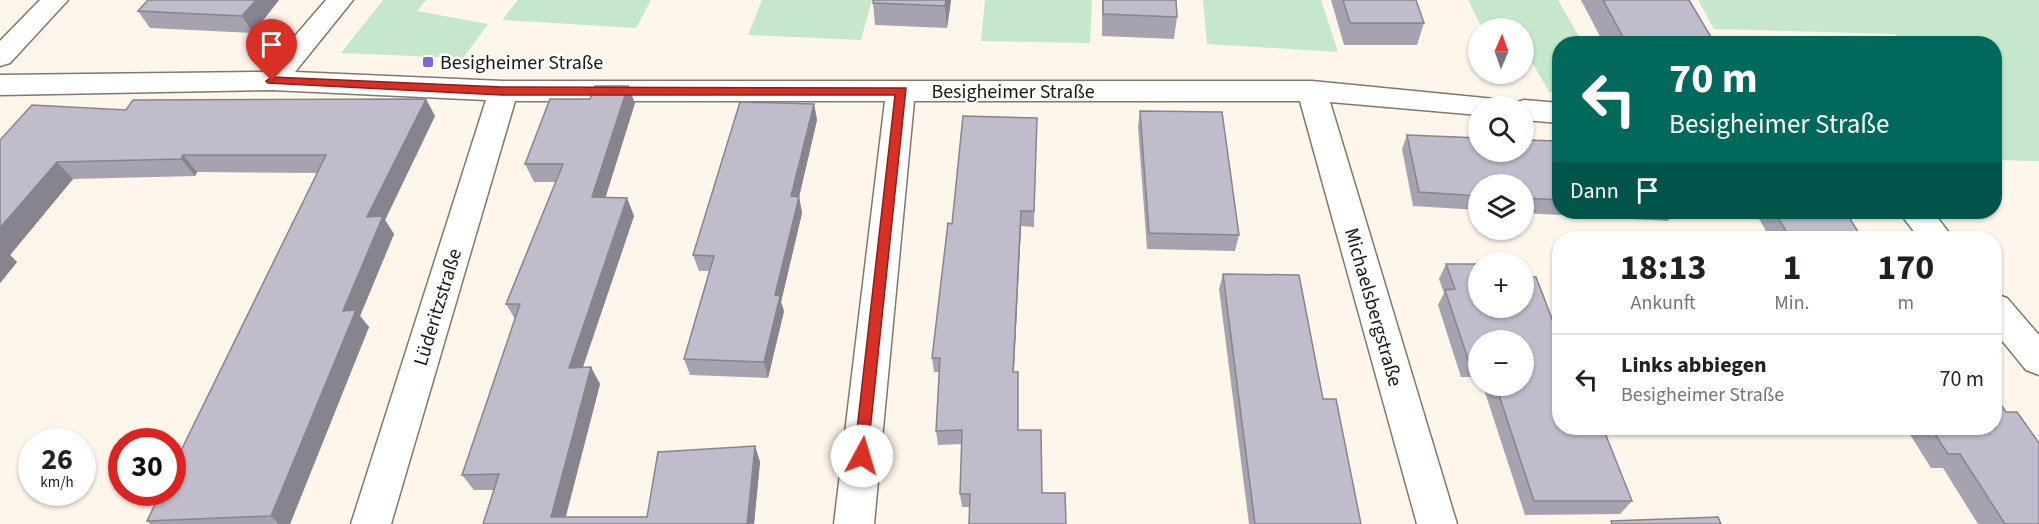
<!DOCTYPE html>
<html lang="de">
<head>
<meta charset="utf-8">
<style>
  :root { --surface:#fff; --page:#f2f2f2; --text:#202124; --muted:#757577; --line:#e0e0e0 }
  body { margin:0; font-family:"Source Sans 3",sans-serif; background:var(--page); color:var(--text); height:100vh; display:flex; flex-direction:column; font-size:22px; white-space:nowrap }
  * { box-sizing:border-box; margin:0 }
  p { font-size:20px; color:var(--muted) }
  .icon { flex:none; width:33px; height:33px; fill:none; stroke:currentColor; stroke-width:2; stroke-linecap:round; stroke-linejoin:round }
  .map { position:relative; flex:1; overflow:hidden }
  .drawer { position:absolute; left:1552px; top:231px; width:450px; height:204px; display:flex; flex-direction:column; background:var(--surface); border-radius:24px; box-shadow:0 2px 4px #0004 }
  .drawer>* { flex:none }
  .banner { position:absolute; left:1552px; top:36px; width:450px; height:183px; border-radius:24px; box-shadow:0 2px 4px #0004; background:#00695c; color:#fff; overflow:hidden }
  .needle { width:39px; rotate:2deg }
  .buttons { position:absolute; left:1468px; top:18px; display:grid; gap:12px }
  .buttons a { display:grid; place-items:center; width:66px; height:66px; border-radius:50%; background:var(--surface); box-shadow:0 2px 4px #0004; font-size:30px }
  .speed { position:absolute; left:18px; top:428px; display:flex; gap:12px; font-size:30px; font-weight:700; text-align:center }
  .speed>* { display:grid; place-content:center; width:78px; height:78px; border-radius:50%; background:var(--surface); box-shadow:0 2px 4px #0004; line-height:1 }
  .speed small { font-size:15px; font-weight:400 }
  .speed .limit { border:9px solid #d22; background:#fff; color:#111 }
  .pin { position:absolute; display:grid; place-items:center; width:51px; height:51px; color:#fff; margin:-62px -26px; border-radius:50% 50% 50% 0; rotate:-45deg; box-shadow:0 0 6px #0007 }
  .pin .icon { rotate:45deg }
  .me { position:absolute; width:66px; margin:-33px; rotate:6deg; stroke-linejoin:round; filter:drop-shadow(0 0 4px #0008) }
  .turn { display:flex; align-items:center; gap:21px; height:126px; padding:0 18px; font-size:27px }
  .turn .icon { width:78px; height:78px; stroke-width:2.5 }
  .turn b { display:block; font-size:42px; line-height:51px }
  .then { display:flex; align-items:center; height:57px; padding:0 18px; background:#0003; gap:12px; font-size:22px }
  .eta { display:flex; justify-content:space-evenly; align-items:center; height:102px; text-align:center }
  .eta b { font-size:36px; font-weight:700; line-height:42px }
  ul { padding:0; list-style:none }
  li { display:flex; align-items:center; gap:18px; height:90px; padding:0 18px; border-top:2px solid var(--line) }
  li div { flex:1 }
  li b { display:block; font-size:22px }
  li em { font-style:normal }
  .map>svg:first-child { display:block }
  .green { fill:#c5e8cd }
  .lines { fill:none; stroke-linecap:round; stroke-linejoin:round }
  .street-casing { stroke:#82786c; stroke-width:3 }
  .street { fill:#fff; fill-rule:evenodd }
  .wall { fill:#a6a2af }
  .shaded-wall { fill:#87848e }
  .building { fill:#c1bccb; stroke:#87848e; stroke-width:1.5 }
  .route { fill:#d93025; stroke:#8d1f18; stroke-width:1.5 }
  .poi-dot { fill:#8364df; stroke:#fff; stroke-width:2 }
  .labels { text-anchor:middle; stroke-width:5; stroke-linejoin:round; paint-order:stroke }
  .poi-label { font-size:20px; fill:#1b1713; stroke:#fff; text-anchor:start }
  .street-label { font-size:20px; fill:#1b1713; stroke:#fff }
</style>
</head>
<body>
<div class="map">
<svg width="2039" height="524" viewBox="0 0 2039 524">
  <rect width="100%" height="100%" fill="#fef6eb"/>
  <g class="green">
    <path d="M383,0H426L417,11L488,24L463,58L341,53Z"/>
    <path d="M518,0H651L636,28L502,20Z"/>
    <path d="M762,0H872L861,40L748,35Z"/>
    <path d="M985,0H1092L1090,43L981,41Z"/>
    <path d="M1203,0H1321L1338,52L1207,44Z"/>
    <path d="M1468,0H1558L1583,43L1560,44V92H1549L1533,64L1524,63V28H1482Z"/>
    <path d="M1698,0H2039V161L1995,160V44L1901,43L1895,34L1714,29Z"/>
  </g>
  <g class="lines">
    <defs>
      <g id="street">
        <path d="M40,0H68L10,63L0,66V41Z"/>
        <path d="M326,0H353L295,72L503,81H1312L1495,99L1499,106H1479V115L1330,102L1457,524H1417L1300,101H914L874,524H834L885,101H515L391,524H351L486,100L272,90L0,95V75L264,72Z"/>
        <path d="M1524,100L1560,103V123L1524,120V106H1511L1514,103Z"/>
        <path d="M1899,212H1933L1953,238H1919Z"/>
        <path d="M1995,294L2007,298L2039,335V375L2026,370L1995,332Z"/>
      </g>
    </defs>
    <use href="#street" class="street-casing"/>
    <use href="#street" class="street"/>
  </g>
  <g class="wall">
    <path d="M279,0L253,33L150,28L138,11Z"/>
    <path d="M951,0L947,28L875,25L873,3Z"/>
    <path d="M1102,0H1176L1177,17L1174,39L1102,36Z"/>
    <path d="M1331,0H1416L1424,23L1417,45H1344Z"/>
    <path d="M1581,0H1689L1711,37L1707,44H1604Z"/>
    <path d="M635,103L605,198H627L634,216L583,367L600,384L565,517H647L755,446L760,462L754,524H483L494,490H474L462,475L515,319L506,304L556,182H534L525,164Z"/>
    <path d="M814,104L817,120L799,197L802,213L781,302L784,311L768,378L690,375L684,359L709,271H699L693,255Z"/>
    <path d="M126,110L435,116L385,220L394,234L360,316L369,327L290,524H150L147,521L318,173L197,172L195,176L73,179L10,255L17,262L0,283V140Z"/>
    <path d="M1140,111L1239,235L1235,251L1147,249L1138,127Z"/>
    <path d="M1037,118L1034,227L1021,226L1014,372L969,507H962L960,494L962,444L938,445L936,431L939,372H934L932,358L952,224Z"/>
    <path d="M1407,135L1560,141V212H1674L1668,221L1524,213V184H1479V210L1413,206L1402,149Z"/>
    <path d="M1755,212H1846L1861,237L1877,238H1770Z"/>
    <path d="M1446,264L1560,428L1632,501L1620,514L1525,515L1483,386H1524L1479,340V377H1461L1438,305L1444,293L1439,279Z"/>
    <path d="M1223,274L1323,399L1361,524H1249L1219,289Z"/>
    <path d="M1906,428H1995L2039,524H1978L1943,468H1931Z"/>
  </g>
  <g class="shaded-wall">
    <path d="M256,0H279L253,33L242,16Z"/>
    <path d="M946,0H951L947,28L945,6Z"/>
    <path d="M628,86L635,103L600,215L592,197Z"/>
    <path d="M426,99L435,116L385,220L394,234L360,316L369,327L290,524H279L271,516L343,311L367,217Z"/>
    <path d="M814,104L817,120L799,197L802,213L781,302L784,311L768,378L764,362L791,196Z"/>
    <path d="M183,155L197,172L195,176L181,159Z"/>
    <path d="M57,162L73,179L10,255L17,262L0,283V228Z"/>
    <path d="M627,198L634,216L577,384L569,368Z"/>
    <path d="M1021,211V226L1013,386V372Z"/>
    <path d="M591,367L600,384L564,524L551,517Z"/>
    <path d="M755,446L760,462L754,524H747Z"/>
  </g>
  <g class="building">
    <path d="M148,0H256L242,16L138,11Z"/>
    <path d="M873,0H946L945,6L873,3Z"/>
    <path d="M1103,0H1176L1177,17L1103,14Z"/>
    <path d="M1343,0H1416L1424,23H1350Z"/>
    <path d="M1603,0H1689L1711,37H1623Z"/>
    <path d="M595,86H628L592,197L627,198L569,368L591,367L551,517H647L658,452L755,446L747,524H483L499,474L462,475L520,304H506L563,164H525L550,99H590Z"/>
    <path d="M426,99L367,217L383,216L343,311L356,310L271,516L147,521L161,492H172V469L326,155H183L181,159L57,162L0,228V140L32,105L126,110L133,100Z"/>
    <path d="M740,102L814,104L791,196L799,197L775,295L780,296L764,362L684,359L714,256L693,255Z"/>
    <path d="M1140,111L1222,112L1239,235L1149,233Z"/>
    <path d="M963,116L1037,118L1034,211H1021L1013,372H1018V430H1041L1042,493H1065L1066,524H969L970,494H960L962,430L936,431L940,358H932L948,223L952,224Z"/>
    <path d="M1407,135L1479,138V152H1524V140L1560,141V200L1524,198V184H1479V196L1419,192Z"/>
    <path d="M1775,212H1846L1861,237H1876L1877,238H1790Z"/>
    <path d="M1446,264H1479V308H1524V277H1536L1560,340V428H1603L1632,501H1534L1496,386H1524V340H1479V362H1469L1445,290L1455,289Z"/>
    <path d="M1223,274L1299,275L1323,399H1336L1361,524H1255Z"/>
    <path d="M1995,396L2006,412H2017L2039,443V524H2005L1960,454H1948L1931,428H1995Z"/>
    <path d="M1718,517L1721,524H1612L1611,521Z"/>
  </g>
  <path class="route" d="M272,77L502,87L906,88L867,460H856L854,456L895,95H502L268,83L266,81Z"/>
  <rect class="poi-dot" x="422" y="56" width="12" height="12" rx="3"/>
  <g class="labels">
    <g class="poi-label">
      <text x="440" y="69">Besigheimer Straße</text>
    </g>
    <g class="street-label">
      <text x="1013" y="98">Besigheimer Straße</text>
      <text transform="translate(437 307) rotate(-73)" y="7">Lüderitzstraße</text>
      <text transform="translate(1374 307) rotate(74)" y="7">Michaelsbergstraße</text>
    </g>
  </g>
</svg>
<div class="buttons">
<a><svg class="needle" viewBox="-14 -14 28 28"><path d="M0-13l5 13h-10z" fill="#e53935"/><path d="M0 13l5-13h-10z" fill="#757577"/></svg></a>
<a><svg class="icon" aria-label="search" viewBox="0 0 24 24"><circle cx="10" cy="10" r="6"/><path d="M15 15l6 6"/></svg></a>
<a><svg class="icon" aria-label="layers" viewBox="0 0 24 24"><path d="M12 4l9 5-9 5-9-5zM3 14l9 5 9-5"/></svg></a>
<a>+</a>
<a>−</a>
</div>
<div class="speed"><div>26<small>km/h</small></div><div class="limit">30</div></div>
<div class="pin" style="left:272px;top:81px;background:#d93025"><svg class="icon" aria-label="arrive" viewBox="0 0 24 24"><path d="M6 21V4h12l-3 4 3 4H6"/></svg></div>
<svg class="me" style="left:862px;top:456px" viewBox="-20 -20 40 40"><circle r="19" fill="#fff"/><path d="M0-13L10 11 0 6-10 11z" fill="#d93025"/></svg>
<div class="banner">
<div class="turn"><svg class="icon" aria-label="left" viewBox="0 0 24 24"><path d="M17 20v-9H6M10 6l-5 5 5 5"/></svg><div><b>70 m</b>Besigheimer Straße</div></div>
<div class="then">Dann<svg class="icon" aria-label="arrive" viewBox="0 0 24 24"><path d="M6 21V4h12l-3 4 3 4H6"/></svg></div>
</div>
<section class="drawer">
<div class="eta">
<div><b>18:13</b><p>Ankunft</p></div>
<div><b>1</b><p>Min.</p></div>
<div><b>170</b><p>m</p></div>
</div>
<ul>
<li><svg class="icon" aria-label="left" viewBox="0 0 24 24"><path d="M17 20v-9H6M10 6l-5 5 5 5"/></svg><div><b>Links abbiegen</b><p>Besigheimer Straße</p></div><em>70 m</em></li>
</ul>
</section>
</div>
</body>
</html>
